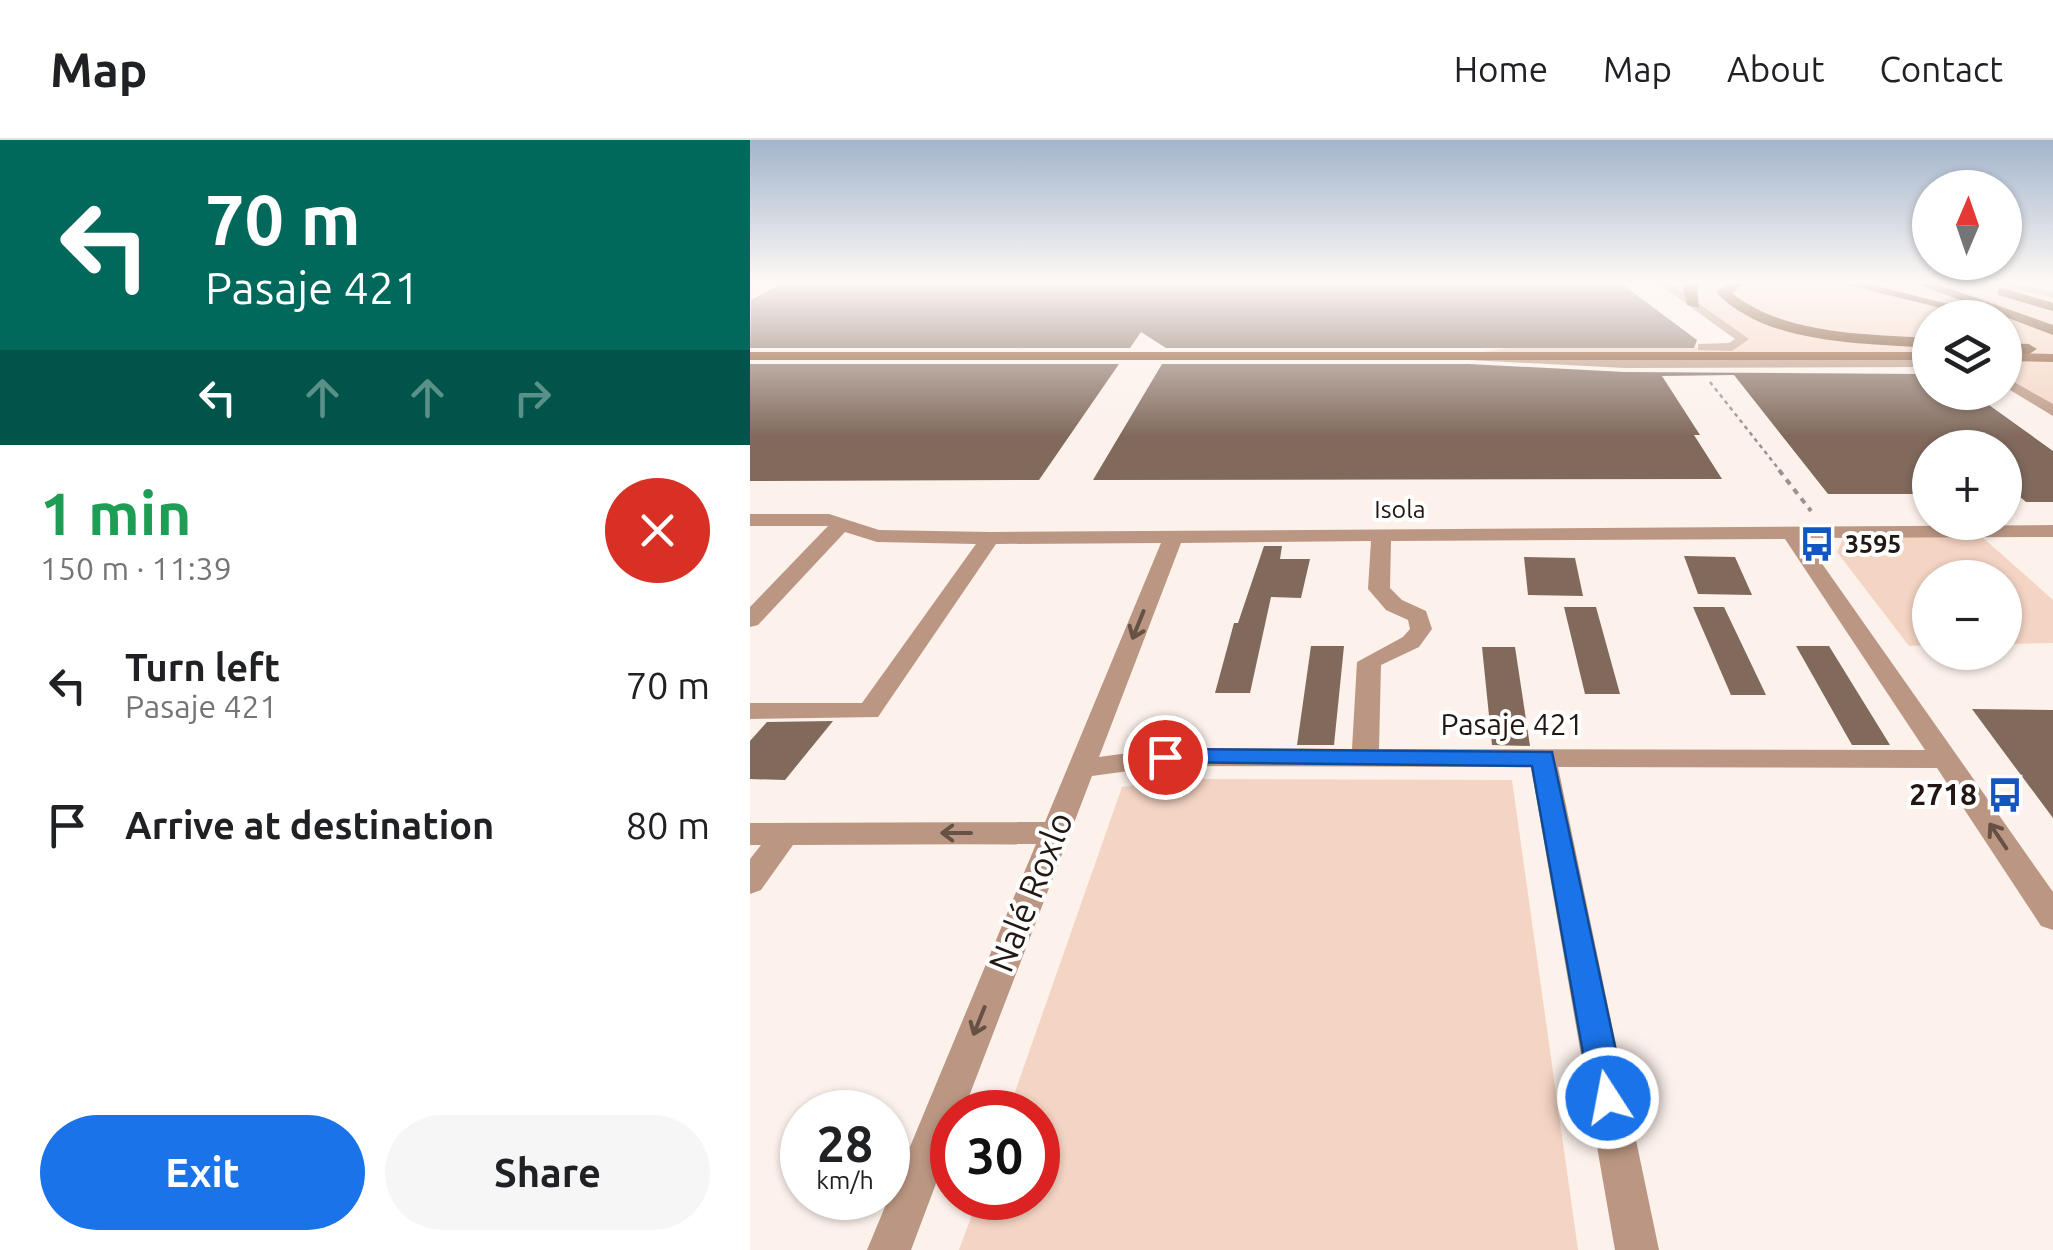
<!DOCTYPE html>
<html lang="en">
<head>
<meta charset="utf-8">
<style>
  :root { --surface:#fff; --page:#f6f6f6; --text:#202124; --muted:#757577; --line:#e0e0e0; --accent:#1a73e8 }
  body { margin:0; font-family:Ubuntu,sans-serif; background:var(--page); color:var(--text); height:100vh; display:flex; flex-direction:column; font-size:38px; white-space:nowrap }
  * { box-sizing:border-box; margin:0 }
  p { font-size:32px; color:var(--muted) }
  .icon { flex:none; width:55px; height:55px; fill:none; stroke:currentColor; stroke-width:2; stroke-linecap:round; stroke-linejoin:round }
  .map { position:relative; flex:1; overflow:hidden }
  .side { display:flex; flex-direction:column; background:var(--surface); width:750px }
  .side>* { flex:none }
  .hud { background:#00695c; color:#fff; overflow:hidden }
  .needle { width:65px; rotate:2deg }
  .tools { position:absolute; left:1162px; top:30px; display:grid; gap:20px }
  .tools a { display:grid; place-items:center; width:110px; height:110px; border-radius:50%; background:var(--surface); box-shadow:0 2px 8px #0004; font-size:50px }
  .speed { position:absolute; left:30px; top:950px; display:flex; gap:20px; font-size:50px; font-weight:700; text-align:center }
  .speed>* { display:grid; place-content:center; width:130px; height:130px; border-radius:50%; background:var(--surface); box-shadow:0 2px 8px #0004; line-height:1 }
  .speed small { font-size:25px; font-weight:400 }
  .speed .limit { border:15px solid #d22; background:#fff; color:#111 }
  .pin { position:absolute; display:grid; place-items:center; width:85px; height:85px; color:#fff; margin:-42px; border:5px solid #fff; border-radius:50%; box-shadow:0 2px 10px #0007 }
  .me { position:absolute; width:110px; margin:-55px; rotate:349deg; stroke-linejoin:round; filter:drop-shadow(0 0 8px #0008) }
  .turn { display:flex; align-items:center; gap:35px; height:210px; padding:0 40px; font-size:45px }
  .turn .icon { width:130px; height:130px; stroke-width:2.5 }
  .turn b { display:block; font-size:70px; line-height:85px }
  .lanes { display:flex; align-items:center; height:95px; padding:0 40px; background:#0003; justify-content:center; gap:50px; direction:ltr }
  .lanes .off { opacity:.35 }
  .round { display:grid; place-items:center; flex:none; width:105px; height:105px; border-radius:52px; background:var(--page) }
  .overview { display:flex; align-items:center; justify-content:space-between; height:170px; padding:0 40px }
  h1 { font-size:60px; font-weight:700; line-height:75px; color:#1e9e55 }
  .button { display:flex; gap:20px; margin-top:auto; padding:20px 40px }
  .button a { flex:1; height:115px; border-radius:60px; background:var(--accent); color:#fff; font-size:40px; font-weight:700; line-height:115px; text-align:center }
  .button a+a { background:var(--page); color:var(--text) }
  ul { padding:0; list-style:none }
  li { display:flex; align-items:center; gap:30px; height:140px; padding:0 40px }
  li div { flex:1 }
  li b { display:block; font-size:38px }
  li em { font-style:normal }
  header { display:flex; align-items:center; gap:60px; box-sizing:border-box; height:140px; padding:0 50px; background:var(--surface); border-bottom:2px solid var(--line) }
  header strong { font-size:48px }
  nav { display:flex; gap:55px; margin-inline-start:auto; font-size:35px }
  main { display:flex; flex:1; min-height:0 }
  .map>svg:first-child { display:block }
  .green { fill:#f4d4c3 }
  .building { fill:#81695c }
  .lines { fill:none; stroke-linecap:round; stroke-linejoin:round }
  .path-far1 { stroke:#9c918c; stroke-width:2.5; stroke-dasharray:4 4; stroke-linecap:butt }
  .path { stroke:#9c918c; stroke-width:4; stroke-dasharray:6 6; stroke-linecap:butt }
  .minor { fill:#bb9783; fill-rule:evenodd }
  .major { fill:#864923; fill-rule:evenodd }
  .highway { fill:#69330d; fill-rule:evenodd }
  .oneway { stroke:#675145 }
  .route { fill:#1a73e8; stroke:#114b97; stroke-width:2.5 }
  .labels { text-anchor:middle; stroke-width:8; stroke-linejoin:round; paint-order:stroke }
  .far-street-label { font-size:25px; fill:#221813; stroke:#fff }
  .far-poi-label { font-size:25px; font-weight:bold; fill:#221813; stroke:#fff; text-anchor:start }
  .street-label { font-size:30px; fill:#221813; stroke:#fff }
  .poi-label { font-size:30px; font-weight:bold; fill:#221813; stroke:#fff; text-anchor:end }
  .near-street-label { font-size:35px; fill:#221813; stroke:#fff }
</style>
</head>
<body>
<header>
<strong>Map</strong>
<nav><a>Home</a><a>Map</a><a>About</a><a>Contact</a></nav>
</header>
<main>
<section class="side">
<div class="hud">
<div class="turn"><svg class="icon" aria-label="left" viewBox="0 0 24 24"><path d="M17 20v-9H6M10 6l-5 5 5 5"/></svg><div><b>70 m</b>Pasaje 421</div></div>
<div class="lanes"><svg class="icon" aria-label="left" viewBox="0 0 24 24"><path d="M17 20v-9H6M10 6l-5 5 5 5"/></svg><svg class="icon off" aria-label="ahead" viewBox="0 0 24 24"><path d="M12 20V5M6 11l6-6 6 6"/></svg><svg class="icon off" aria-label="ahead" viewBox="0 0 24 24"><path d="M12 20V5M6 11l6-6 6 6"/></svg><svg class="icon off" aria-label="right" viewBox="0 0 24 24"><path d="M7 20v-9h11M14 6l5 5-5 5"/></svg></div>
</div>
<div class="overview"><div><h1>1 min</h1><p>150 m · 11:39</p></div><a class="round" style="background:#d93025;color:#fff"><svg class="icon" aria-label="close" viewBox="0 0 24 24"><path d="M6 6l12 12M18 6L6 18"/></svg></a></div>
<ul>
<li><svg class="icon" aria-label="left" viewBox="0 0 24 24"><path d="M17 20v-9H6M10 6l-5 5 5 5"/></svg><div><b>Turn left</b><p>Pasaje 421</p></div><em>70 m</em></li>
<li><svg class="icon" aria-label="arrive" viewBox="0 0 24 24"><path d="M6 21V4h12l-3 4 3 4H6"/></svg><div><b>Arrive at destination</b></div><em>80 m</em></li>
</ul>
<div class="button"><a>Exit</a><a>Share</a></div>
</section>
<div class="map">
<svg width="1303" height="1110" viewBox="0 0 1303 1110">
  <rect width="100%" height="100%" fill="#fcf1eb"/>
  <g class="green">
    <path d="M911,142H1303V271L1255,241V178H1180V223L704,216L766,207H981L992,203Z"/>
    <path d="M1231,396L1303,460V503L1255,504V438H1180V505L1159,506L1087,412L1094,397Z"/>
    <path d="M436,639L762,640L828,1110H209L228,1058H288V972H258L372,647Z"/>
  </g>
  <g class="building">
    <path d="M34,142H869L947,200L944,208H416L391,192L380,208H0L1,160Z"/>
    <path d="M0,224H369L289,340L0,341Z"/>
    <path d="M412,224H719L875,232L1171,234L1180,241V254H1207L1220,265H1239L1303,311V362H1276L1255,344V308H1180V354H1078L984,235L912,236L950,295H944L972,339L343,340Z"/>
    <path d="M514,406H532L530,419H560L551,458L521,457L500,553H465L484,483H488Z"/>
    <path d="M934,416L985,417L1002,455L948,454Z"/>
    <path d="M774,417L825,418L833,456L778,455Z"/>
    <path d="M814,467H846L870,554H835Z"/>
    <path d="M943,467H974L1016,555H981Z"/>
    <path d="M561,506H594L584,605H547Z"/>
    <path d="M1046,506H1079L1140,605H1102Z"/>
    <path d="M732,507H765L780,606L742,605Z"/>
    <path d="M1222,569L1303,570V678L1256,615Z"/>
    <path d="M83,581L35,640L0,639V601L17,582Z"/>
  </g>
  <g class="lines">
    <path class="path-far1" d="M960,242L1031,332"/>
    <path class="path" d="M1029,330L1061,371"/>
    <g class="minor">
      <path d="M906,142H918L999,199L982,211L948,210V204L979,203L985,199Z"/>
      <path d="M1240,142H1260L1303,152V158Z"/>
      <path d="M724,213L875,220L1180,219V227L875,228L719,220L717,217Z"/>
      <path d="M1255,237L1303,264V276L1255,247Z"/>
      <path d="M0,374H79L129,390L240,392L1303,385V397L1054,398L1303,752V790L1291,786L1187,628L808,627L909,1110H865L781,627L415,626L342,636L213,972H202V1001L161,1110H117L286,704L43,705L11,750L0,754V719L11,705H0V683L295,682L411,403L246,404L128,577L0,579V563H112L226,404L127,402L95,392L8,485L0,487V467L78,386H0ZM1035,399L1175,610L629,609L631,525L669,507L682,489L676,471L652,460L640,448L641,401ZM621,401L618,449L636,470L658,480L660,489L653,497L607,522L602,609L415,608L349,617L431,403Z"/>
    </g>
    <g class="major">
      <rect x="0" y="212" width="1180" height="8"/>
      <path d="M1255,213L1303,214V222L1255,221Z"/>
    </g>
    <g class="highway">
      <path d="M937,142H950L947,148L949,168L937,165L933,148Z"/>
      <path d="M981,142H997L982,153C1034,195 1116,194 1180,198V208C1113,203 1015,205 966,152Z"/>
      <path d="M1086,142H1110L1198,164L1191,168Z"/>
      <path d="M1162,142H1181L1303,185V195Z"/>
      <path d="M1253,148L1303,163V171L1248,155V149Z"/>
      <path d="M1255,203L1279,204L1287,209L1279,214L1255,213Z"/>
    </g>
  </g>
  <defs><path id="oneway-shaft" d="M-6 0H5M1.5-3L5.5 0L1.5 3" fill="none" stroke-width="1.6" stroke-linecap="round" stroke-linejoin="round" transform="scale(2.5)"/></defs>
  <g class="oneway">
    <use href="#oneway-shaft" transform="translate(388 485) rotate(112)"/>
    <use href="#oneway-shaft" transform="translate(206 693) rotate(180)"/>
    <use href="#oneway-shaft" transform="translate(1248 696) rotate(-124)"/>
    <use href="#oneway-shaft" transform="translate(229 881) rotate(112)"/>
  </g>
  <linearGradient id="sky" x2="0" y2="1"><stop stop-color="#a3b5cb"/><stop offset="0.48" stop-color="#fef9f6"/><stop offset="1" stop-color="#fef9f6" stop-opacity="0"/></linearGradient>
  <rect width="1303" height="297" fill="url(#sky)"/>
  <path class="route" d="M415,609L802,612L876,958L871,970L858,975L846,970L841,958L782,626L407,622L403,617L407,611Z"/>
  <defs>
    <symbol id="bus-bare" viewBox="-9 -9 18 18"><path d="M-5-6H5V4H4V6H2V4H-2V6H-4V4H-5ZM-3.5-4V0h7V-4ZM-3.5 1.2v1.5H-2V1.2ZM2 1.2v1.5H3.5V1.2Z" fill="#1456c1" stroke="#fff" stroke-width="2.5" paint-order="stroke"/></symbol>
  </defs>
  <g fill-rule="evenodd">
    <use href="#bus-bare" x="1042" y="379" width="50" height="50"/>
    <use href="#bus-bare" x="1230" y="630" width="50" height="50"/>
  </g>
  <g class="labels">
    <g class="far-street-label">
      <text x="650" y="378">Isola</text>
    </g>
    <g class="far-poi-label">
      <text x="1095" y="413">3595</text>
    </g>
    <g class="street-label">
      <text x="762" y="595">Pasaje 421</text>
    </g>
    <g class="poi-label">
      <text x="1227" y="665">2718</text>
    </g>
    <g class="near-street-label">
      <text transform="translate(281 752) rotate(-68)" y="12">Nalé Roxlo</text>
    </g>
  </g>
</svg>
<div class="tools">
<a><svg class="needle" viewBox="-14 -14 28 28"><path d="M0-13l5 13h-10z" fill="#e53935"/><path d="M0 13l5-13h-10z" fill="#757577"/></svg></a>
<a><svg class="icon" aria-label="layers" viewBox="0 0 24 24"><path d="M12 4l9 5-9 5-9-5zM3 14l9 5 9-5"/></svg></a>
<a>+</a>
<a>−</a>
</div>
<div class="speed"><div>28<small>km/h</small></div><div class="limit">30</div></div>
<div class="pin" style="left:415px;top:617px;background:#d93025"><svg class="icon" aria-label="arrive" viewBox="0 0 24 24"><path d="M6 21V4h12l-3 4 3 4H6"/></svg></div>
<svg class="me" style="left:858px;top:958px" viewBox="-20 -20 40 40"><circle r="17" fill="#1a73e8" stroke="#fff" stroke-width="3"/><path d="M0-11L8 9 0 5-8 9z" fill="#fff"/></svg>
</div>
</main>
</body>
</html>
